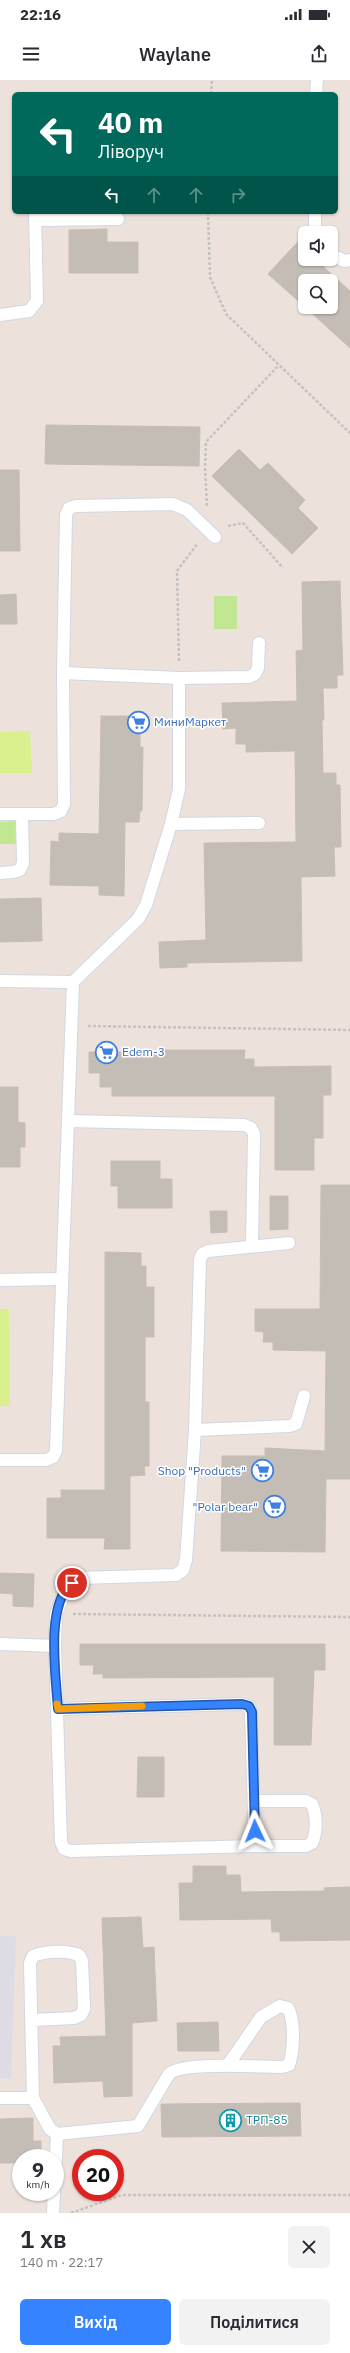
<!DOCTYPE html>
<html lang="uk">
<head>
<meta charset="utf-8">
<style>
  :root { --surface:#fff; --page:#f2f2f3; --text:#2b2b33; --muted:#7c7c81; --accent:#3683ff }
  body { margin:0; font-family:"IBM Plex Sans",sans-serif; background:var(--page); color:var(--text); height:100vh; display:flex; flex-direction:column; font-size:15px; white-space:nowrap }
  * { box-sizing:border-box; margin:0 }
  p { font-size:13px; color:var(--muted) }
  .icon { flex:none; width:22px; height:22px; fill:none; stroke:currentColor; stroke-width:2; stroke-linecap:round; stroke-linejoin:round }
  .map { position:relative; height:2133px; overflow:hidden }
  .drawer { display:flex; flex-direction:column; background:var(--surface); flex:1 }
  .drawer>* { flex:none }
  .hud { position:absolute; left:12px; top:12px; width:326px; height:122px; border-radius:6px; box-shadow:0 1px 3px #0004; background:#00695c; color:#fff; overflow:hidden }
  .fabs { position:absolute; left:298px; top:146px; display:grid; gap:8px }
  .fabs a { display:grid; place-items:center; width:40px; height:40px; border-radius:6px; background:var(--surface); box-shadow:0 1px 3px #0004; font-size:20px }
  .speed { position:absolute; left:12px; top:2069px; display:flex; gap:8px; font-size:20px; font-weight:700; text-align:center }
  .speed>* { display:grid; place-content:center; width:52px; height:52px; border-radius:50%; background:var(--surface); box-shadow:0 1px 3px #0004; line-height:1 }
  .speed small { font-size:10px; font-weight:400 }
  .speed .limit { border:6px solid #d22; background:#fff; color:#111 }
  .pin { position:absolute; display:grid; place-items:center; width:34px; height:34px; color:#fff; margin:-17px; border:2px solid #fff; border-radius:50%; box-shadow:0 1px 4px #0007 }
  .me { position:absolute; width:44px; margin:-22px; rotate:358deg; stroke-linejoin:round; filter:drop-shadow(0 0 3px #0008) }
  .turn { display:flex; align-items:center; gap:14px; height:84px; padding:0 20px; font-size:18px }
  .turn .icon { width:52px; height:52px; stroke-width:2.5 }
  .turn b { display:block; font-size:28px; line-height:34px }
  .lanes { display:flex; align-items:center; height:38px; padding:0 20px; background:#0003; justify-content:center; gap:20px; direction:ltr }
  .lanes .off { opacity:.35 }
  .round { display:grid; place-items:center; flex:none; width:42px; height:42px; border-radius:6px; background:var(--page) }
  .overview { display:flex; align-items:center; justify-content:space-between; height:68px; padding:0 20px }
  h1 { font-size:24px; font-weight:600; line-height:30px }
  .action { display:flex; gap:8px; margin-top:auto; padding:8px 20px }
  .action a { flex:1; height:46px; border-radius:6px; background:var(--accent); color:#fff; font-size:16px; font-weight:600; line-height:46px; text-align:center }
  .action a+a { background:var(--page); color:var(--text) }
  .status { display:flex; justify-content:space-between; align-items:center; height:28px; padding:0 20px; background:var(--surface); direction:ltr }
  .status svg { height:11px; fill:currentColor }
  header { display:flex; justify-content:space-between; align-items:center; height:52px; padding:0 20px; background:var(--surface); font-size:18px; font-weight:600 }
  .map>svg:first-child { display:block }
  .industrial { fill:#dddce5 }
  .green { fill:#c1e793 }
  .pitch { fill:#daef8e }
  .building { fill:#c4bdb6; stroke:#c8bdb4 }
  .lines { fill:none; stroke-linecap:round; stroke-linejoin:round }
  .lane-casing { stroke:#d0d8e4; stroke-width:14 }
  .path { stroke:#c3c3c3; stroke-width:2.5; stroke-dasharray:3 2; stroke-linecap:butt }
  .lane { stroke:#fff; stroke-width:12 }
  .route-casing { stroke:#2355a6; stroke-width:10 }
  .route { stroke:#3683ff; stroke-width:7 }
  .slow { stroke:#f59e0b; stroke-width:7 }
  .labels { text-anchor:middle; stroke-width:3; stroke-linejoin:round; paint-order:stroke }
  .shop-label { font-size:12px; fill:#366cbe; stroke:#fff; text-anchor:start }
  .culture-label { font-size:12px; fill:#0d838f; stroke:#fff; text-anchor:start }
</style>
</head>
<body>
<div class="status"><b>22:16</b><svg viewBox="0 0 49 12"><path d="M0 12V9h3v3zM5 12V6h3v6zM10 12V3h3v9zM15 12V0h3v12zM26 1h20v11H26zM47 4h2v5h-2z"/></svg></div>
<header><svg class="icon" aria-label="menu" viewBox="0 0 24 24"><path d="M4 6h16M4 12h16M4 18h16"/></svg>Waylane<svg class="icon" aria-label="share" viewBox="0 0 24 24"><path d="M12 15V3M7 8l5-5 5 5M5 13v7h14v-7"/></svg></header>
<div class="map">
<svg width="350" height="2133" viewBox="0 0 350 2133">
  <rect width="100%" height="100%" fill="#ede1db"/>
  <path class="industrial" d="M0,1856H16L11,1999L0,1998Z"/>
  <g class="green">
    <rect x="214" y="516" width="23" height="33"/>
    <path d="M16,741V764H0V742Z"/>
  </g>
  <g class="pitch">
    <path d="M30,651L32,693H0V652Z"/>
    <path d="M0,1229H9L10,1326H0Z"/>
  </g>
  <g class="building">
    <path d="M107,149V162H138V193H69V150Z"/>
    <path d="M305,154V179H315L350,211V268L305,227H331V201H305V227L268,194Z"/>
    <path d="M46,345L200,347L199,386L45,384Z"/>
    <path d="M239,369L260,390L268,383L305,420L298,428L318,448L292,474L212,396Z"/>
    <path d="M0,390H19L20,471H0Z"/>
    <path d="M340,501L343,595H337V608H323L324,640H322L323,693H336V705H340L341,767H334L335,796L301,797L302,881L187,883V887L160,888L159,862L206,860L204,763L296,762L295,671L246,672V664H236V648L223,649L222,623L297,621L296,571L303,570L302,502Z"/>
    <path d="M16,514L17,544H0V515Z"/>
    <path d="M101,636H140V667H143L142,731H140L139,742H125L124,816L99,815V806L50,805L51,761L59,762V753L99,754Z"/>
    <path d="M41,818L42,861L0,862V819Z"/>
    <path d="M161,970H245L244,979H254V987L331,986V1015H323V1058H314V1090H275V1016H112V1007H100V993H89V972H161Z"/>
    <path d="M0,1007H18V1042L25,1043V1067H20V1087H0Z"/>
    <path d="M111,1081H160V1099H172V1128H118V1106H111Z"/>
    <path d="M321,1105H350V1399H326L325,1472L221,1471L222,1376H265V1368L325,1371L326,1271L273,1270V1262H263L264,1252L255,1251V1229H320Z"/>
    <path d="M270,1116H288V1149L270,1150Z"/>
    <path d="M210,1131H227V1152L211,1153Z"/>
    <path d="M105,1172L141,1173V1186H146V1207H154V1257H145V1322H149V1386H144L145,1395L130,1396V1469H104L105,1458H47V1418H61V1410H105Z"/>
    <path d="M0,1493L34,1494L33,1527L13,1526V1514L0,1513Z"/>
    <path d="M80,1564H325V1590H314L311,1665H274V1597L103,1598V1594H93L94,1585H80Z"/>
    <path d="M138,1677H164V1717H137Z"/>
    <path d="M193,1786H226V1795H240L241,1812L325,1811L324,1808L350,1807V1860L280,1861V1852H272L271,1839L180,1840L179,1803H193Z"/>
    <path d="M141,1837L143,1868L154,1867L157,1941L132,1943V2016L104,2017L103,2001L54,2003L53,1966H61L60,1957L106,1956L102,1838Z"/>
    <path d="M218,1942L219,1971H178L177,1943Z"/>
    <path d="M300,2023L301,2056L162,2057L161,2024Z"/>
    <path d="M33,2038V2061H41V2078H21V2083H0V2039Z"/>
  </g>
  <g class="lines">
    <defs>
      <g id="lane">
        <path d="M316,14L317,0"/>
        <path d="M36,140L118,139"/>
        <path d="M315,153V132"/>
        <path d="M331,174L344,181L350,180"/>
        <path d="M0,235L29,231L37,221L35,132"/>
        <path d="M63,593L179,598L249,597L255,594L258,588L259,563"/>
        <path d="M0,734H54L61,731L64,724L63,593L66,435L69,428L76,426L173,424L187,430L215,457"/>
        <path d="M171,744L259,743"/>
        <path d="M0,793L13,792L20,790L23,783L22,734"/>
        <path d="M0,901L73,902L138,839L146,825L171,744L179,709V598"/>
        <path d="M69,1041L244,1045L251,1048L254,1054L252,1165"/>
        <path d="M0,1200L62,1199"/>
        <path d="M195,1350L289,1346L296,1344L304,1316"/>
        <path d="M0,1380H46L53,1377L56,1371L73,902"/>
        <path d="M0,1564L55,1566"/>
        <path d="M57,1629L242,1624L249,1626L251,1633L255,1766L71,1771L64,1769L61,1762L55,1566L56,1534L66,1508L79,1498L176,1495L183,1490L186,1480L195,1350L200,1180L202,1174L208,1171L289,1163"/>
        <path d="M254,1721H306L312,1724C317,1735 317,1752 312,1763L306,1766H255"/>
        <path d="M32,1940L74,1938L81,1935L84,1929L82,1881L79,1875C66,1870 45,1871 33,1876L30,1883L33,2018"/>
        <path d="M0,2018H33L50,2049L57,2054L55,2100"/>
        <path d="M57,2054L138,2046L169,1994C181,1981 262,1987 282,1987L289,1985C294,1970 295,1942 288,1928L280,1926L261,1937L228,1985"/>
        <path d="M53,2133L54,2112"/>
      </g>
    </defs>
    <use href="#lane" class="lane-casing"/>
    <g class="path">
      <path d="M211,14L212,0"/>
      <path d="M208,132L210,197L226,234L350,353"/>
      <path d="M207,426L205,388L206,362L279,285"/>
      <path d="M228,446L243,443L283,488"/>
      <path d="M179,581L177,491L198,463"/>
      <path d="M88,946L350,950"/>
      <path d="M73,1534L350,1537"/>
      <path d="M71,2133L122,2115H350"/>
    </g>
    <use href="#lane" class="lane"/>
  </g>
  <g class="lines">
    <defs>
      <path id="route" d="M72,1503C45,1524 56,1597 58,1629L242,1624L249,1626L252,1632L255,1751"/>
    </defs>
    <use href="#route" class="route-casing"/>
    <use href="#route" class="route"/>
    <path class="slow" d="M57,1624L58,1629L142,1626"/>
  </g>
  <defs>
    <symbol id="supermarket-ring" viewBox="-11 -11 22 22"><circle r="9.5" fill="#fff" stroke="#3f7fe0" stroke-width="1.5"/><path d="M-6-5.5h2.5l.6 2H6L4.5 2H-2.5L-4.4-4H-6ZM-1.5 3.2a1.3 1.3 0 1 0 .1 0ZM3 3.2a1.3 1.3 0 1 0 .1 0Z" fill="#3f7fe0"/></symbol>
    <symbol id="building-ring" viewBox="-11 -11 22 22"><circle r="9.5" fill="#fff" stroke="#0f9aa8" stroke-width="1.5"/><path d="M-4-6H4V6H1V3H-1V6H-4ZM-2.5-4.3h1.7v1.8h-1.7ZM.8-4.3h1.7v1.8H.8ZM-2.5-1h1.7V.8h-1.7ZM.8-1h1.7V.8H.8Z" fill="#0f9aa8"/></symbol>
  </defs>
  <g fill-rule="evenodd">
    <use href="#supermarket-ring" x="126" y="630" width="25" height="25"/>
    <use href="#supermarket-ring" x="94" y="960" width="25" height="25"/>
    <use href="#supermarket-ring" x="250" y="1378" width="25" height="25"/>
    <use href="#supermarket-ring" x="262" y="1414" width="25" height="25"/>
    <use href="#building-ring" x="218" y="2028" width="25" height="25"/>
  </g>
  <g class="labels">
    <g class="shop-label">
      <text x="154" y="646">МиниМаркет</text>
      <text x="122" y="976">Edem-3</text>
      <text x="246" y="1395" text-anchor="end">Shop "Products"</text>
      <text x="258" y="1431" text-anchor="end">"Polar bear"</text>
    </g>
    <g class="culture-label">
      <text x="246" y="2044">ТРП-85</text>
    </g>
  </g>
</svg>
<div class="fabs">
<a><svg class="icon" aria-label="sound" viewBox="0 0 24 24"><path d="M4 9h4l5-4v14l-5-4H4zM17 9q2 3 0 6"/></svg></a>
<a><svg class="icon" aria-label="search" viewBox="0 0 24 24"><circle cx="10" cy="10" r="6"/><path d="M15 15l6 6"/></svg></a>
</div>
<div class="speed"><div>9<small>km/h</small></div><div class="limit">20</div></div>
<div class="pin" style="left:72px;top:1503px;background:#d93025"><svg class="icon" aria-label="arrive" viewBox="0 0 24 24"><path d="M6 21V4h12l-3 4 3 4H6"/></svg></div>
<svg class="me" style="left:255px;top:1751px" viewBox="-20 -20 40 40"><path d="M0-17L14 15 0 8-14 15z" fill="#3683ff" stroke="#fff" stroke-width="4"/></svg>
<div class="hud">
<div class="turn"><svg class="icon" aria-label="left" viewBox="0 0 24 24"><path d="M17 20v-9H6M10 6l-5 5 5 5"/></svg><div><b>40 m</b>Ліворуч</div></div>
<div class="lanes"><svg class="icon" aria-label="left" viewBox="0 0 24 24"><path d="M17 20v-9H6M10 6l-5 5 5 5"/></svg><svg class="icon off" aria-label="ahead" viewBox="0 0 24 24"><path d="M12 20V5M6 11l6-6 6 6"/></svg><svg class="icon off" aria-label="ahead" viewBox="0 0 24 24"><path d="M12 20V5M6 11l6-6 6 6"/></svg><svg class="icon off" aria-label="right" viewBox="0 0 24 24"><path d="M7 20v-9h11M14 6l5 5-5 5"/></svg></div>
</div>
</div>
<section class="drawer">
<div class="overview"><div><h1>1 хв</h1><p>140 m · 22:17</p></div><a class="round"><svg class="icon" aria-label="close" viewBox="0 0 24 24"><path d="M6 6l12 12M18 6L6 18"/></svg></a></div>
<div class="action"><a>Вихід</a><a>Поділитися</a></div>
</section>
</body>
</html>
